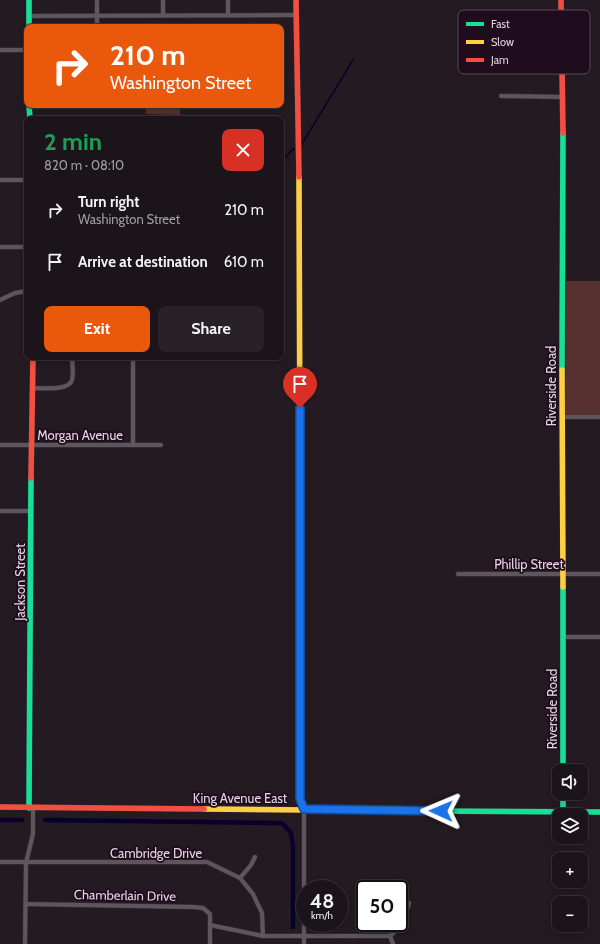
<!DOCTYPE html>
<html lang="en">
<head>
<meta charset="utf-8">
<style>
  :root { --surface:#1b141a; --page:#282127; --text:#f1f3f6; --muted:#a09ea2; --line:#393339; --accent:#ea580c }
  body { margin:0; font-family:Cabin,sans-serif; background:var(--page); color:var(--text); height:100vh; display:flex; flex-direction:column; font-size:15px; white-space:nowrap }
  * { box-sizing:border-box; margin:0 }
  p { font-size:13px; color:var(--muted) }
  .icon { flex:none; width:22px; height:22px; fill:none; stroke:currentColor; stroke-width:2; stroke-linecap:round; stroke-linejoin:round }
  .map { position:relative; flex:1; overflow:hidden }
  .drawer { position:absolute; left:24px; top:116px; width:260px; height:244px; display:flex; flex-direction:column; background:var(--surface); border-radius:8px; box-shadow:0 2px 6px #0003,0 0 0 1px var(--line) }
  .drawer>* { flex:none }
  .guide { position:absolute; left:24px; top:24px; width:260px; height:84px; border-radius:8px; box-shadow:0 2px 6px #0003,0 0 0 1px var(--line); background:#ea580c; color:#fff; overflow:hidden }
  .fabs { position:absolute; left:552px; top:764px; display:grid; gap:8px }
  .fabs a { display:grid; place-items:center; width:36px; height:36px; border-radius:8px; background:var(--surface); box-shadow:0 2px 6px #0003,0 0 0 1px var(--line); font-size:20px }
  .speed { position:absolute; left:296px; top:880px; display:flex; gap:8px; font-size:20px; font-weight:700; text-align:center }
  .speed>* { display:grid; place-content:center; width:52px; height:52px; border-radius:50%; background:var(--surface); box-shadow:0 2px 6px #0003,0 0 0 1px var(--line); line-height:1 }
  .speed small { font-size:10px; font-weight:400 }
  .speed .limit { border:2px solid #111; border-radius:6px; background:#fff; color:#111 }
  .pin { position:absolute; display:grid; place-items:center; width:34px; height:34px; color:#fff; margin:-41px -17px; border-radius:50% 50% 50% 0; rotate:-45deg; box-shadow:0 0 4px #0007 }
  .pin .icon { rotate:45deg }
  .me { position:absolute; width:44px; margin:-22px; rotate:271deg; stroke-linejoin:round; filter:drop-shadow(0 0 3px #0008) }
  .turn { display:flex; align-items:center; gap:14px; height:84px; padding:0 20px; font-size:18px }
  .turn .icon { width:52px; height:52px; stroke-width:2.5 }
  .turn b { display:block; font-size:28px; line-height:34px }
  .round { display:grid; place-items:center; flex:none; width:42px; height:42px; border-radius:8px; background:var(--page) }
  .headline { display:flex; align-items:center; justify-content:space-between; height:68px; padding:0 20px }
  h1 { font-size:24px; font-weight:700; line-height:30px; color:#1e9e55 }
  .cta { display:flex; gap:8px; margin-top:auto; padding:8px 20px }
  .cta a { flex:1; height:46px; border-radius:8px; background:var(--accent); color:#fff; font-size:16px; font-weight:700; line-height:46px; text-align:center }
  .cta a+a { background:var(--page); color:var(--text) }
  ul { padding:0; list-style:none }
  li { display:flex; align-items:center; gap:12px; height:52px; padding:0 20px }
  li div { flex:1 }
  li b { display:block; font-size:15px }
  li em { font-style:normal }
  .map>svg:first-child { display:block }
  .green { fill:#56312f }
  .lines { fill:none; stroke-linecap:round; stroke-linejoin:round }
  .stream { stroke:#08022b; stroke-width:1.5 }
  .canal { stroke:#08022b; stroke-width:4.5 }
  .street-casing { stroke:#40373e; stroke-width:5 }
  .fast-casing { stroke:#40373e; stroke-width:6 }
  .slow-casing { stroke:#40373e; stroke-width:6 }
  .jam-casing { stroke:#40373e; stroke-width:6 }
  .street { stroke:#5f565d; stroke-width:4 }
  .fast { stroke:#16e098; stroke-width:5.5 }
  .slow { stroke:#ffcf43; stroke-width:5.5 }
  .jam { stroke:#f24e42; stroke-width:5.5 }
  .route-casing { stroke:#114b97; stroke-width:10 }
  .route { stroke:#1a73e8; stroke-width:7 }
  .labels { text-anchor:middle; stroke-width:3.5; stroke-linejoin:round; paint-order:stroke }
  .street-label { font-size:13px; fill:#e2d4e0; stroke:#1f0c1d }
  .key { fill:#1f0c1d; stroke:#5a4858; stroke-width:1 }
  .key-label { font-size:11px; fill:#e2d4e0 }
</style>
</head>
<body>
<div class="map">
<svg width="600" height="944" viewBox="0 0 600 944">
  <rect width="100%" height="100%" fill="#241a22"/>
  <g class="green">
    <path d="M146,105H180V115L146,114Z"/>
    <path d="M566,281H600V415H565Z"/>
  </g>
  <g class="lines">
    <g class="stream">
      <path d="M300,147L353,60"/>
      <path d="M281,162L292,150L294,149"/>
    </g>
    <g class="canal">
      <path d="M0,820H22"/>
      <path d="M45,820L282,823L291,833L293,847V927"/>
    </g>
    <defs>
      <g id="street">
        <path d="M97,0V27"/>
        <path d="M163,0V15"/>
        <path d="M228,0V15"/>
        <path d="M29,16L296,15"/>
        <path d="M0,50H27"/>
        <path d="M501,96L563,97"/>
        <path d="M0,180H27"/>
        <path d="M0,247H27"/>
        <path d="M0,300L15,293L27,291"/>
        <path d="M133,357V445"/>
        <path d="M33,388C43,388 69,391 72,380C74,373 72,364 72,357"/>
        <path d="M563,417H600"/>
        <path d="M0,445H161"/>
        <path d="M0,511H31"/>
        <path d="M458,574H600"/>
        <path d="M564,637H600"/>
        <path d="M0,862H207L240,878L253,894L262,913L263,936"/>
        <path d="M240,878L251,865L255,857"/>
        <path d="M26,904L193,907L203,908L210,914V925L263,936H390L393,944"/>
        <path d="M210,925V944"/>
        <path d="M390,936L402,925L409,903"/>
        <path d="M25,944L26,863L33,834V808"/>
        <path d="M304,944V809"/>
      </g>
      <g id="fast">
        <path d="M29,0V27"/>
        <path d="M29,105L30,119"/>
        <path d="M562,370L563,133"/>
        <path d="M300,464V722"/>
        <path d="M563,587V771"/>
        <path d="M563,793V812"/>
        <path d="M29,808L31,478"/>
        <path d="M422,811L600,812"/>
      </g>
      <g id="slow">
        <path d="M299,177L300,464"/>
        <path d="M562,370L563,587"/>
        <path d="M300,722V799L304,809"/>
        <path d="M204,809L422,811"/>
      </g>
      <g id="jam">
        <path d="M296,0L299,177"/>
        <path d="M561,0L563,133"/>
        <path d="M31,478L33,357"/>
        <path d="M0,807L204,809"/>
      </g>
    </defs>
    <use href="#street" class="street-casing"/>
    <use href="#fast" class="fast-casing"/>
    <use href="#slow" class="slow-casing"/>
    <use href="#jam" class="jam-casing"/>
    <use href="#street" class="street"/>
    <use href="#fast" class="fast"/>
    <use href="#slow" class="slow"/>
    <use href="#jam" class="jam"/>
  </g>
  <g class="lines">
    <defs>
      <path id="route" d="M300,408V799L304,809L441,811"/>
    </defs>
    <use href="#route" class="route-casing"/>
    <use href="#route" class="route"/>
  </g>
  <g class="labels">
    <g class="street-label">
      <text transform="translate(551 386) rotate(-90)" y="5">Riverside Road</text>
      <text x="80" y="440">Morgan Avenue</text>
      <text x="529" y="569">Phillip Street</text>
      <text transform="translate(20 582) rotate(-90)" y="5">Jackson Street</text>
      <text transform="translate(552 709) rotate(-90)" y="5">Riverside Road</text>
      <text x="240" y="803">King Avenue East</text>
      <text x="156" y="858">Cambridge Drive</text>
      <text transform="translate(125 895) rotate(1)" y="5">Chamberlain Drive</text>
    </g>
  </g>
  <rect x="458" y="10" width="132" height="64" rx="6" class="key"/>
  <rect x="466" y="22" width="18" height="4" fill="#16e098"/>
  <rect x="466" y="40" width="18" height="4" fill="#ffcf43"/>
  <rect x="466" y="58" width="18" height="4" fill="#f24e42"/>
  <g class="key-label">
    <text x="491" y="28">Fast</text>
    <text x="491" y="46">Slow</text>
    <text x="491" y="64">Jam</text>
  </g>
</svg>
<div class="fabs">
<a><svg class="icon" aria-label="sound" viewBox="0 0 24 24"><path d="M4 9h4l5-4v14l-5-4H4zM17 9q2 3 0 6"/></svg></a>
<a><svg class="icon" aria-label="layers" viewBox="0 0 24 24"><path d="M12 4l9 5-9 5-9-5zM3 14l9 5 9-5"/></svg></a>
<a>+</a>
<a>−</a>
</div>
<div class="speed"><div>48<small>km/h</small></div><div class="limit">50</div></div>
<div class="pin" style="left:300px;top:408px;background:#d93025"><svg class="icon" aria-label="arrive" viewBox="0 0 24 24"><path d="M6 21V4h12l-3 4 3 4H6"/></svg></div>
<svg class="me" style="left:441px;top:811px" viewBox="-20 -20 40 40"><path d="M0-17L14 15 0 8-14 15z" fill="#1a73e8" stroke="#fff" stroke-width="4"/></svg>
<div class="guide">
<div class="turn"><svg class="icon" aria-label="right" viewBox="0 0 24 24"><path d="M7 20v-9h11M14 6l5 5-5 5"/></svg><div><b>210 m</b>Washington Street</div></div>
</div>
<section class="drawer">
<div class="headline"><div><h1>2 min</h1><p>820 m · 08:10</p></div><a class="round" style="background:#d93025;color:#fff"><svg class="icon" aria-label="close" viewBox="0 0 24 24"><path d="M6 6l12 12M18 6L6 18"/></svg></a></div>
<ul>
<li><svg class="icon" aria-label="right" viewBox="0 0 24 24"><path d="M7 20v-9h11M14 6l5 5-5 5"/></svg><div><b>Turn right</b><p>Washington Street</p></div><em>210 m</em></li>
<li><svg class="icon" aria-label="arrive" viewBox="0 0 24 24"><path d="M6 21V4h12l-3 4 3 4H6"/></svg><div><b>Arrive at destination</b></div><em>610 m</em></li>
</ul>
<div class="cta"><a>Exit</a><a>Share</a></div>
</section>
</div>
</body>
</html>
